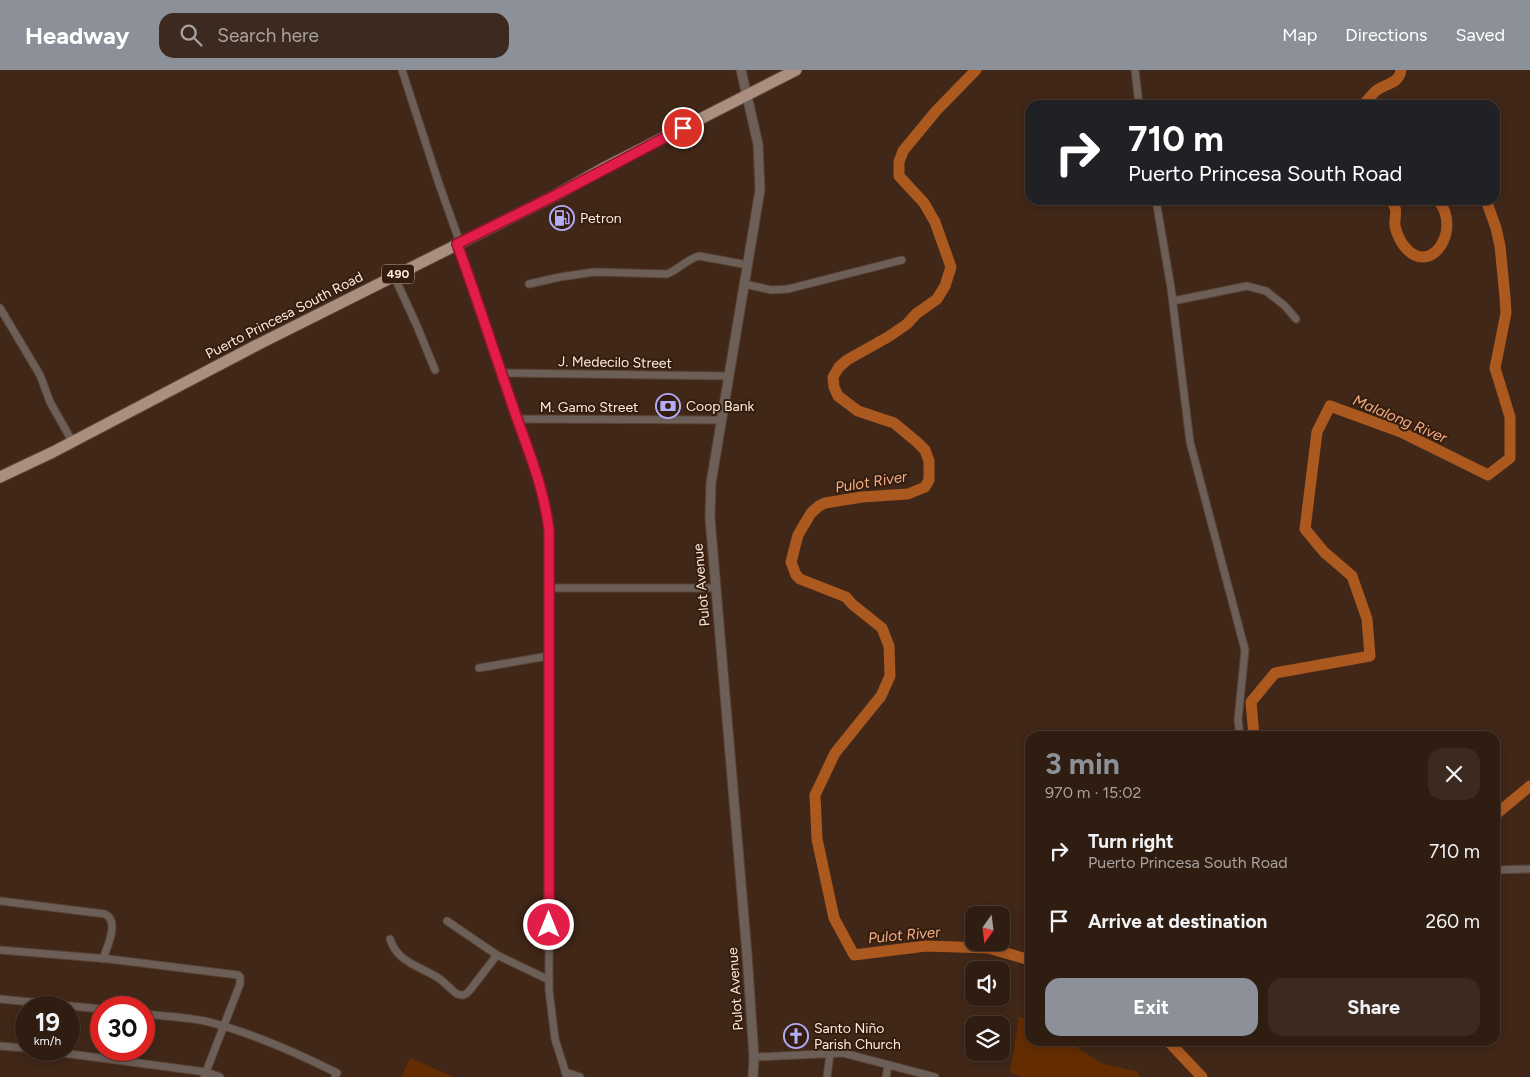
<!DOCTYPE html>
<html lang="en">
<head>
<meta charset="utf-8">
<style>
  :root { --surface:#301d12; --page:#3c2a20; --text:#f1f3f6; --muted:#a8a29f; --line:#4b3b32; --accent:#8c9099 }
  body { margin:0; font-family:Figtree,sans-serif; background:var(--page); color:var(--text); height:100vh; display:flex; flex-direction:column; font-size:19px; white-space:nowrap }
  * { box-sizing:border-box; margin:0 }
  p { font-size:16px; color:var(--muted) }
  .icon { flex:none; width:28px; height:28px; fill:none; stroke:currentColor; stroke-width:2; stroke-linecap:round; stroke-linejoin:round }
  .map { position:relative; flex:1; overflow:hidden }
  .panel { position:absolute; left:1025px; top:661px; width:475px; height:315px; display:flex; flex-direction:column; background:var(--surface); border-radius:15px; box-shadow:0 2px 8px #0003,0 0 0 1px var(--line) }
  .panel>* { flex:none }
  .hud { position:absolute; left:1025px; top:30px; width:475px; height:105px; border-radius:15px; box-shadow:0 2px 8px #0003,0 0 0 1px var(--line); background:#202124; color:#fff; overflow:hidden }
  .needle { width:32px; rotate:194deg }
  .fabs { position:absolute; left:965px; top:836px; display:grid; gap:10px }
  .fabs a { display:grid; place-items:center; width:45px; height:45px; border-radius:10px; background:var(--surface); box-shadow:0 2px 8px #0003,0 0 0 1px var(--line); font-size:25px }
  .speed { position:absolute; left:15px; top:926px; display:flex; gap:10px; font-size:25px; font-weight:700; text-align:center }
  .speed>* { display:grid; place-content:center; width:65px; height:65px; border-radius:50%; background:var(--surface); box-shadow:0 2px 8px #0003,0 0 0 1px var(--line); line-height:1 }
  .speed small { font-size:12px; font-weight:400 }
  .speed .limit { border:8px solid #d22; background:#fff; color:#111 }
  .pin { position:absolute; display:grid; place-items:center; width:42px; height:42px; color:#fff; margin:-21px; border:2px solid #fff; border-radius:50%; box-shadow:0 1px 5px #0007 }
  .me { position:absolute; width:55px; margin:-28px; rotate:0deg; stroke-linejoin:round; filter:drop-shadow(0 0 4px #0008) }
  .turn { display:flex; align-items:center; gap:18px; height:105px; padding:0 20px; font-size:22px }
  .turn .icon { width:65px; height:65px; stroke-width:2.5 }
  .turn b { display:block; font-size:35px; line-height:42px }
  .round { display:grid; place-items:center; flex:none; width:52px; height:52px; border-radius:15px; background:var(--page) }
  .overview { display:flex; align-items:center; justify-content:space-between; height:85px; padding:0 20px }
  h1 { font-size:30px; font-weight:700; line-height:38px; color:var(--accent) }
  .button { display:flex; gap:10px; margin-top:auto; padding:10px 20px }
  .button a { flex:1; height:58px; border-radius:15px; background:var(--accent); color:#fff; font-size:20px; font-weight:700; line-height:58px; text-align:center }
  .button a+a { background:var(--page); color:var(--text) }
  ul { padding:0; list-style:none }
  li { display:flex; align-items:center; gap:15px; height:70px; padding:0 20px }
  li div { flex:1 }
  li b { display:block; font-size:19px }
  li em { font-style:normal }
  header { display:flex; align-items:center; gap:30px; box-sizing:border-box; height:70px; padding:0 25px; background:var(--accent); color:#fff }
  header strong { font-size:24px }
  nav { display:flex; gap:28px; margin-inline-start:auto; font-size:18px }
  .search { width:350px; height:45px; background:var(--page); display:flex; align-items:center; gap:12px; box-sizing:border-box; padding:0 18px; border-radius:15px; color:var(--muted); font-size:19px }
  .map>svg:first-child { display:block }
  .green { fill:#642c01 }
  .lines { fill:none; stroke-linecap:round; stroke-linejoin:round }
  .river { stroke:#ac5920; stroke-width:11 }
  .minor-casing { stroke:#5a4234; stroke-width:9 }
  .tertiary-casing { stroke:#5a4234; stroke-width:11 }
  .primary-casing { stroke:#5a4234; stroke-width:13 }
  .minor { stroke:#6c5f58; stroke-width:7 }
  .tertiary { stroke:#6c5f58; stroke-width:9 }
  .primary { stroke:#aa8f80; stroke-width:11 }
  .route-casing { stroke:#92132f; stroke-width:12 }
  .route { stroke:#e11d48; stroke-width:9 }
  .labels { text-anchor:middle; stroke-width:4; stroke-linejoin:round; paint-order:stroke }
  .shield { fill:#351d0e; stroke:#c0ada2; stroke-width:1 }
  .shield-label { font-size:12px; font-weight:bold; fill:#fcebe1 }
  .poi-label { font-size:14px; fill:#fcebe1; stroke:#351d0e; text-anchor:start }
  .street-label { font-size:14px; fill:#fcebe1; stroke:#351d0e }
  .water-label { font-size:15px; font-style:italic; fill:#f2af88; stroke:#351d0e }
</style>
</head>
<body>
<header>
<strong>Headway</strong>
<div class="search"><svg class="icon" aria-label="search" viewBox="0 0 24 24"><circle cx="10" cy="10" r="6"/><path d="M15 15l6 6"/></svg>Search here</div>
<nav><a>Map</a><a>Directions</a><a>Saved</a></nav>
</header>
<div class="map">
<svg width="1530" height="1007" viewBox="0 0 1530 1007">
  <rect width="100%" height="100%" fill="#402718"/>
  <g class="green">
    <path d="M1019,947L1030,949V971H1067L1103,994L1136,1001L1141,1007H1021L1010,1002Z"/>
    <path d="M410,988L454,1007H401Z"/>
  </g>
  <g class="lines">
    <g class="river">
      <path d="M976,0L936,41L903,81L899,92V106L924,133L935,152L951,197L945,216L937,229L916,244L907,254L888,267L847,290L839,297L833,307L834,317L838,326L858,341L894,353L917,372L925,380L929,391V410L925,417L908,424L862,427L825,433L819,436L811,443L798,465L791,492L796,505L800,509L846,527L852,534L882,558L889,576L890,606L881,626L835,683L815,725L817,769L834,848L854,885L926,876L988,878L1030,890"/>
      <path d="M1363,35C1368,30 1372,24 1377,20C1387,13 1399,14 1401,0"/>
      <path d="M1391,130C1399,141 1394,145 1395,156C1396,162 1401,173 1405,177C1430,208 1463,160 1438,130"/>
      <path d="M1254,666L1251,632L1275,603L1370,586L1367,549L1352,506L1324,482L1305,459L1317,362L1330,336L1401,362L1488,405L1510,388V347L1495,298L1506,243L1505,227L1500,176L1496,158L1486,130"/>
      <path d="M1495,745L1530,716"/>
      <path d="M1168,971L1202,1007"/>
    </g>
    <defs>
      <g id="minor">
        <path d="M402,0L438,111L460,173"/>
        <path d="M1135,0L1139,35"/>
        <path d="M1156,130L1171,218L1190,372L1245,580L1238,650L1240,666"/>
        <path d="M457,174C477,227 494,280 512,333C526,375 544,416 549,461V920L555,969L567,1007"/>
        <path d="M394,206L417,256L435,300"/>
        <path d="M529,214L560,207L594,202L667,204C678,200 687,189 699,186L748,195"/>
        <path d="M744,214L771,220L788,219L902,190"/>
        <path d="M1173,231L1247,216L1266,221L1285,236L1296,249"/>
        <path d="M0,238L40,305L50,332L72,371"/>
        <path d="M501,303L728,306"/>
        <path d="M517,349L721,350"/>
        <path d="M549,518H715"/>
        <path d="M479,598L548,586"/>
        <path d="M1495,800L1530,799"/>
        <path d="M0,831L105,844C120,852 107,876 103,889"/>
        <path d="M447,851L497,885L549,910"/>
        <path d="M390,869C397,891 416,895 435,906C443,910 449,918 457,924C463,926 466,925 470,920L497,885"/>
        <path d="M0,880L109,889L238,905L240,907V914L204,1007"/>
        <path d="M0,929L101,939"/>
        <path d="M144,944C164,946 185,947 205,951C250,962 295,982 337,1003L335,1007"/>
        <path d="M0,976L26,978"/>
        <path d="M40,980L206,1002L220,1007"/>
        <path d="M754,987L843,983L935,1007"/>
        <path d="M565,1002L580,1007"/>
        <path d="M827,1007L830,984"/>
        <path d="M886,1007L888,996"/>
      </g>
      <path id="tertiary" d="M741,0L758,74L760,120L711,413L710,448L747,884L754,987L753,1007"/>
      <path id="primary" d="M0,407L53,382L259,274L556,125L602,99L796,0"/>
    </defs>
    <use href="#minor" class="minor-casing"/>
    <use href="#tertiary" class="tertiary-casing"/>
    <use href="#primary" class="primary-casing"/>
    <use href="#minor" class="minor"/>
    <use href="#tertiary" class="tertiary"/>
    <use href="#primary" class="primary"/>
  </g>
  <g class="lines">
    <defs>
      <path id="route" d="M549,855V461C544,416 527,378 513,337C494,282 477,228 457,174L556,125L683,58"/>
    </defs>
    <use href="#route" class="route-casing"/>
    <use href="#route" class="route"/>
  </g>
  <defs>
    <symbol id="fuel-ring" viewBox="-11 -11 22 22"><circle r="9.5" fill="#351d0e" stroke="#b2adf9" stroke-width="1.5"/><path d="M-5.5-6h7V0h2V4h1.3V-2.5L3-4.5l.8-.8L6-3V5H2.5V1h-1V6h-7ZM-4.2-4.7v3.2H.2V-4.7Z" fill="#b2adf9"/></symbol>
    <symbol id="bank-ring" viewBox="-11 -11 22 22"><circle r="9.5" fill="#351d0e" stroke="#b2adf9" stroke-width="1.5"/><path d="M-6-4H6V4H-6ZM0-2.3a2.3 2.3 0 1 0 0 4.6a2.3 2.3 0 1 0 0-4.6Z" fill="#b2adf9"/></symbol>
    <symbol id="church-ring" viewBox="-11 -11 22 22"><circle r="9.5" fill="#351d0e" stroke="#b2adf9" stroke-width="1.5"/><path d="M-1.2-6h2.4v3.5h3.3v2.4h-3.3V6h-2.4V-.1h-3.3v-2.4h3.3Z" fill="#b2adf9"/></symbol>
  </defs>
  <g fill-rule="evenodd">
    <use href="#fuel-ring" x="548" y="134" width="28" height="28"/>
    <use href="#bank-ring" x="654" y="322" width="28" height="28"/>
    <use href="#church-ring" x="782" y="952" width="28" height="28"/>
  </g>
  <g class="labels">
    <rect class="shield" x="382" y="194.5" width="32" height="19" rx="4"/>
    <g class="shield-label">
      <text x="398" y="208">490</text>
    </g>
    <g class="poi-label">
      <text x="580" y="153">Petron</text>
      <text x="686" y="341">Coop Bank</text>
      <text x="814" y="963">Santo Niño<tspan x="814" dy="16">Parish Church</tspan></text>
    </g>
    <g class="street-label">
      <text transform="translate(284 245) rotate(-27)" y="5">Puerto Princesa South Road</text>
      <text transform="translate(615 292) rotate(1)" y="5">J. Medecilo Street</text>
      <text x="589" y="342">M. Gamo Street</text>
      <text transform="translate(701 515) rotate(-95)" y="5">Pulot Avenue</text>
      <text transform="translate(735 919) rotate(-94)" y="5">Pulot Avenue</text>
    </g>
    <g class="water-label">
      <text transform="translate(1400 349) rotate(23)" y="5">Malalong River</text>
      <text transform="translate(871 412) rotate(-9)" y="5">Pulot River</text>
      <text transform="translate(904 865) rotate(-5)" y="5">Pulot River</text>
    </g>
  </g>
</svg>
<div class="fabs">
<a><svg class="needle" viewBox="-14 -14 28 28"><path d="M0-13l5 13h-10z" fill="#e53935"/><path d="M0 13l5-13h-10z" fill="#a8a29f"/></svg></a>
<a><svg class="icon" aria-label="sound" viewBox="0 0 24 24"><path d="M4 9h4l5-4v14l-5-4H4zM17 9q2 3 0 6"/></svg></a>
<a><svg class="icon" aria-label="layers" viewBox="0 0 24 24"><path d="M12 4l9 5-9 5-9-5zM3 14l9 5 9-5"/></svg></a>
</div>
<div class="speed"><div>19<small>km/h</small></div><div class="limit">30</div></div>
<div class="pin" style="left:683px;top:58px;background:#d93025"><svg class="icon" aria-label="arrive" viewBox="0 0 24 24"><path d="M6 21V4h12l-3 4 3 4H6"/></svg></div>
<svg class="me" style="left:549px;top:855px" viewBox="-20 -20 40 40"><circle r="17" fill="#e11d48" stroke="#fff" stroke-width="3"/><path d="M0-11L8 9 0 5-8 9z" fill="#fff"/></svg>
<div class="hud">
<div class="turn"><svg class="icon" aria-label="right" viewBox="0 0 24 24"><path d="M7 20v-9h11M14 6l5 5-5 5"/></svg><div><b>710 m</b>Puerto Princesa South Road</div></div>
</div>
<section class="panel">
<div class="overview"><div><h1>3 min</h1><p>970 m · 15:02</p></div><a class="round"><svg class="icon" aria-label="close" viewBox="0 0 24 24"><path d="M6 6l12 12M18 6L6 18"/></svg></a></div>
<ul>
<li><svg class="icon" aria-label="right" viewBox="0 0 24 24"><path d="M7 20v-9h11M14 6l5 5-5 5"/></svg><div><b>Turn right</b><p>Puerto Princesa South Road</p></div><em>710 m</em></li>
<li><svg class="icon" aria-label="arrive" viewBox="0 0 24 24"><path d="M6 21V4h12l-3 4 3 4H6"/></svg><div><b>Arrive at destination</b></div><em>260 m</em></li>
</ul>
<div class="button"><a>Exit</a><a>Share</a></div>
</section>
</div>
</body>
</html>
